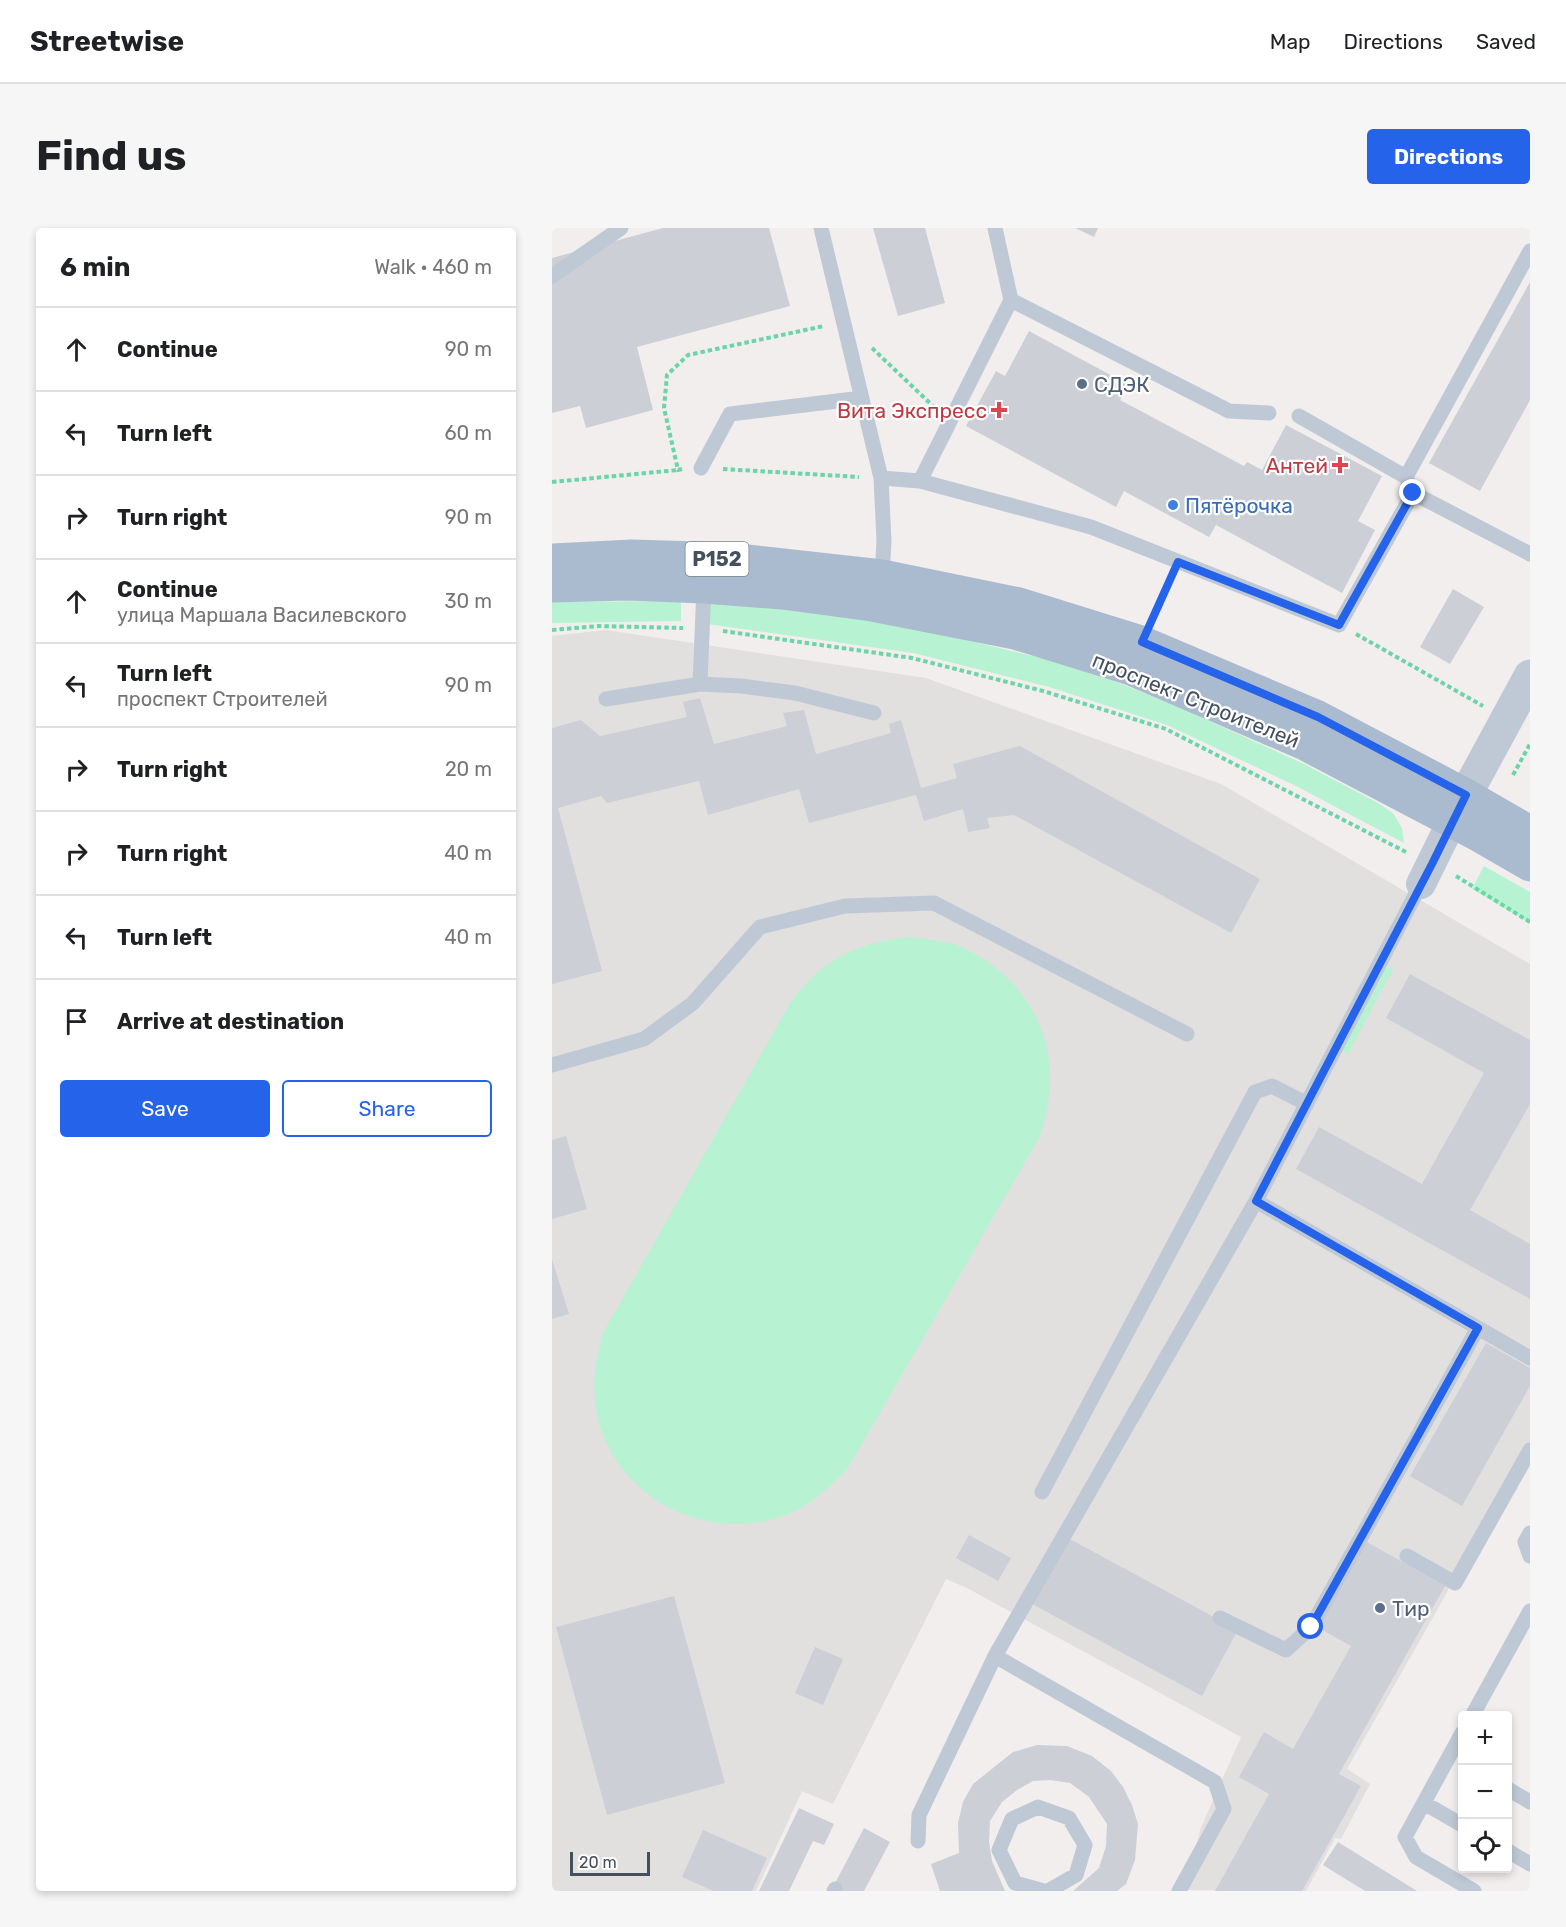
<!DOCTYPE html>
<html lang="en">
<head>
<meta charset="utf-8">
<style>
  body { margin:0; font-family:Rubik,sans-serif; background:#f6f6f6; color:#202124 }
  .controls { position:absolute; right:18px; bottom:18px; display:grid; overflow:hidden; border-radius:6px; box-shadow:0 3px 9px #0003 }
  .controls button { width:54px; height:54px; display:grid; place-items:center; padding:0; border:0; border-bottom:2px solid #e0e0e0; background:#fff; color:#202124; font:30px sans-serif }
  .scale { position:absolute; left:18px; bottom:15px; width:80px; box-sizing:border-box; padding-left:6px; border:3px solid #44505d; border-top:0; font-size:16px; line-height:21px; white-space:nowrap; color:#44505d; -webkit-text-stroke:4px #fff; paint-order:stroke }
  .stop { position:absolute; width:18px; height:18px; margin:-14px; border:4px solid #2563eb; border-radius:50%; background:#fff }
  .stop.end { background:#2563eb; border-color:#fff; box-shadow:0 2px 6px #0008 }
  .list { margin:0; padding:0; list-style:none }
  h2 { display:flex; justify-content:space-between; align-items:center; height:78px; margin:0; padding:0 24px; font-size:26px }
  h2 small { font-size:20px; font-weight:400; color:#757577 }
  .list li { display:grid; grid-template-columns:39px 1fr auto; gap:18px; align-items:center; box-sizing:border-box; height:84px; padding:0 24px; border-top:2px solid #e0e0e0 }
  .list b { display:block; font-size:22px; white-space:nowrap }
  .list p { margin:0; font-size:20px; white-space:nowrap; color:#757577 }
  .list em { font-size:20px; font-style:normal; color:#757577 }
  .actions { display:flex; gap:12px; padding:18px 24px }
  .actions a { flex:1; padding:14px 0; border:2px solid #2563eb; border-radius:6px; text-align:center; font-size:21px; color:#2563eb }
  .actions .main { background:#2563eb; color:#fff }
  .icon { flex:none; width:33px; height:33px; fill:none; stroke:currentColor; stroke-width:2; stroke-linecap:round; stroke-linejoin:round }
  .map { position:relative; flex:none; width:978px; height:1663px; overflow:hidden; border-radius:6px }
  header { display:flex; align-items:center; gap:36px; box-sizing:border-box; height:84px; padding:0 30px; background:#fff; border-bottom:2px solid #e0e0e0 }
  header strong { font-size:28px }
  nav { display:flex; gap:33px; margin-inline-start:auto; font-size:21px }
  .intro { display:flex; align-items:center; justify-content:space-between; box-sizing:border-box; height:144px; padding:0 36px }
  h1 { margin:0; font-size:42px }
  .button { padding:15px 27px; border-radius:6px; background:#2563eb; color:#fff; font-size:21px; font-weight:700 }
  main { display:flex; gap:36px; padding:0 36px }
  aside { flex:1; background:#fff; border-radius:6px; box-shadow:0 3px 9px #0003 }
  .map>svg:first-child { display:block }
  .education { fill:#e2dfdf }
  .green { fill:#b7f3d2 }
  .building { fill:#cccfd6 }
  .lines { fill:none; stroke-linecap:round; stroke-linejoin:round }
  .path { stroke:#6bd5a7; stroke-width:4; stroke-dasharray:4.5 3; stroke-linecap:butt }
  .service { stroke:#bfc9d5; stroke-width:15 }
  .minor { stroke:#bfc9d5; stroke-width:30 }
  .tertiary { stroke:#bfc9d5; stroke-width:33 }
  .primary { stroke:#aabbd0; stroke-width:33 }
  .route { stroke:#2563eb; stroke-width:8 }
  .service-dot { fill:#5c6f8a; stroke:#fff; stroke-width:2 }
  .health-dot { fill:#e0444e; stroke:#fff; stroke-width:2 }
  .shop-dot { fill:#3f7fe0; stroke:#fff; stroke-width:2 }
  .labels { text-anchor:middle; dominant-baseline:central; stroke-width:4.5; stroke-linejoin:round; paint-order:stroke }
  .shield { fill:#fff; stroke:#7c848e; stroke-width:1.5 }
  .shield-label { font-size:20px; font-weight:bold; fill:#44505d }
  .service-label { font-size:21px; fill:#4e5e75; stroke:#fff; text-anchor:start }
  .health-label { font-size:21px; fill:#be3a42; stroke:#fff; text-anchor:end }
  .shop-label { font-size:21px; fill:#366cbe; stroke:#fff; text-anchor:start }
  .street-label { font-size:21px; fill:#44505d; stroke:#fff }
</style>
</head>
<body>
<header>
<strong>Streetwise</strong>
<nav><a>Map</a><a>Directions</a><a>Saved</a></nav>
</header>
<div class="intro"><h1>Find us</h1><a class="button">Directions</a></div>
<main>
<aside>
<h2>6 min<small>Walk · 460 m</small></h2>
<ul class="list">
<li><svg class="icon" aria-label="ahead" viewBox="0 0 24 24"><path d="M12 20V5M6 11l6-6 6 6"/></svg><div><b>Continue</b></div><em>90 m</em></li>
<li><svg class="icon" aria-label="left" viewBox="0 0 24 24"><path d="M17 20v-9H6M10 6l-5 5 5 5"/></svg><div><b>Turn left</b></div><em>60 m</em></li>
<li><svg class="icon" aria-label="right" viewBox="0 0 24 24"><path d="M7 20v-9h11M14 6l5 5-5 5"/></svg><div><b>Turn right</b></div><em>90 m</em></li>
<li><svg class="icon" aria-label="ahead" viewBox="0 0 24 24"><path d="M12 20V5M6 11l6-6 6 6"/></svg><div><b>Continue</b><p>улица Маршала Василевского</p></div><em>30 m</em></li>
<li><svg class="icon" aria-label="left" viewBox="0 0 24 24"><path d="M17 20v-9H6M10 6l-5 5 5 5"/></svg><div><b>Turn left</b><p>проспект Строителей</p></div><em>90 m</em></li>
<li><svg class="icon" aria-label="right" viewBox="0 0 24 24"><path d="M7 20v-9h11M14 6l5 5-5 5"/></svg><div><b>Turn right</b></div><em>20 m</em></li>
<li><svg class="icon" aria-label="right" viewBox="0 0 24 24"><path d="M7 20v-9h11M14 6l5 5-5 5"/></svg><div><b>Turn right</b></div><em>40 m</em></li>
<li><svg class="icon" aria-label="left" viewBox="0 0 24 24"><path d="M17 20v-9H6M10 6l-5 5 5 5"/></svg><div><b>Turn left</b></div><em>40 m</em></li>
<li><svg class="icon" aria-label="arrive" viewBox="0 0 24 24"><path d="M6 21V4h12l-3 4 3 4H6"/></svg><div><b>Arrive at destination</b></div></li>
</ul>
<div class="actions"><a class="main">Save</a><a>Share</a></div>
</aside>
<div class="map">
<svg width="978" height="1663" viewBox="0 0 978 1663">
  <rect width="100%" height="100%" fill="#f1eeed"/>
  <path class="education" d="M54 402 374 450 669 556 978 736V1218L795 1541 818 1556 789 1611 783 1610 754 1663 636 1662 648 1602 689 1509 415 1360 394 1351 281 1576 250 1563 204 1663H0V408Z"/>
  <path class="green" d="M149 371 294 387 381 404 493 431 567 455 624 478 752 536 826 575 841 585 850 600 852 615 742 557 615 497 497 459 361 425 148 395Z
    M129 373V393L0 395V374Z
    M932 638 978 664V695L920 661Z
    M358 709C376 712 396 712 412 720 488 758 516 832 487 910L296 1240C280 1256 264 1273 243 1283 165 1320 67 1275 46 1191 39 1161 43 1133 51 1105L240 772C275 729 304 715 358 709Z
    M824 733 841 741 796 826 779 817Z"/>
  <path class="building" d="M111 0H217L238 78 85 119 101 182 34 200 28 178 0 185V30Z
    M321 0H373L393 75 346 88Z
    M523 0H546L542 9Z
    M978 54V172L928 263 877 235Z
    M477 103 577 157 568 172 692 238 695 234 710 242 734 197 830 248 806 293 823 302 790 365 664 297 657 309 572 263 564 279 414 198 444 143 453 148Z
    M901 361 932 379 898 436 868 419Z
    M148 470 162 516 235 498 231 485 252 482 264 526 339 505 337 496 349 492 369 560 405 550 401 536 468 518 708 651 679 705 462 587 435 590 438 600 416 604 411 581 372 593 364 567 257 595 247 561 156 587 147 553 55 575 49 568 6 580 50 743 0 756V500L29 492 48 508 135 489 131 474Z
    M858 746 978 812V876L918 982 978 1016V1071L744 941 767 899 870 956 932 845 834 790Z
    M14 908 35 981 0 991V912Z
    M0 1031 17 1086 0 1091Z
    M934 1115 978 1140V1158L910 1278 858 1248Z
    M417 1307 459 1330 446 1353 404 1330Z
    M806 1309 893 1358 787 1546 809 1558 750 1663H663L717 1566 687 1549 712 1504 741 1521 799 1418 758 1395Z
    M516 1310 686 1402 650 1468 480 1376Z
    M122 1368 173 1555 55 1587 4 1399Z
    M263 1419 291 1431 271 1477 243 1465Z
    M485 1517 515 1518 540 1528 559 1543 571 1559 580 1577 586 1596 583 1632 574 1656 565 1663H521L547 1640 554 1618 555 1596 537 1569 518 1555 498 1552 481 1553 465 1562 450 1574 438 1593 437 1614 440 1633 453 1663H388L379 1636 407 1625 406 1595 411 1574 421 1556 461 1524Z
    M247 1580 282 1596 272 1617 261 1613 237 1663H207Z
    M312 1600 338 1614 312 1663H279Z
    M151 1602 215 1630 200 1663H161L130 1649Z
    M786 1614 865 1663H813L771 1637Z"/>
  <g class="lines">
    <path class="path" d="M320 120 382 179
      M130 241 126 242 112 180 115 147 136 127 272 98
      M171 241 307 249
      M0 254 126 242
      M601 389 618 352
      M0 402 47 398 131 400
      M171 403 360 430 491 463 614 501 854 624
      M804 406 931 478
      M961 547 978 516
      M904 648 978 694"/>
    <path class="service" d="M269 0 329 250 332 313 330 348
      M0 48 69 0
      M459 72 677 183 717 185
      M747 188 854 249
      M149 240 178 186 310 170
      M329 250 368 253 459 72 443 0
      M368 253 539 299 787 397 861 265 854 249 978 23
      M861 265 978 326
      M148 456 152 359
      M54 471 148 456 189 458 243 465 322 485
      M869 656 704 973 926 1100
      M0 837 92 811 141 775 208 699 293 678 382 675 635 806
      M490 1264 703 864 720 858 755 876
      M978 1305 973 1314 978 1328
      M855 1328 903 1355 978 1222
      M668 1390 734 1422 759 1399 926 1100 978 1130
      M443 1428 663 1554 672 1581 627 1663
      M920 1488 978 1383
      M910 1505 853 1609 864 1629 922 1663
      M956 1561 978 1574
      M872 1575 910 1597
      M366 1613 367 1587 443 1428 704 973
      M956 1623 978 1636
      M282 1663 283 1661
      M492 1663 463 1655 447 1622 460 1591 486 1579 517 1590 533 1617 524 1647 496 1663"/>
    <path class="minor" d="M869 656 900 593"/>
    <path class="tertiary" d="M900 592 978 448"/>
    <path class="primary" d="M0 332 80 328 178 331 330 348 467 376 589 414 766 489 914 567 978 604
      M0 358 76 356 152 359 230 365 320 377 463 405 579 441 751 515 926 607 978 637"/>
  </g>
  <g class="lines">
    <path class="route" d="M759 1399 926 1100 704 973 880 636 914 567 766 489 590 414 626 334 787 397 861 265"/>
  </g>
  <g class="service-dot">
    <circle cx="530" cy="156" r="6"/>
    <circle cx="828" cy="1380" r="6"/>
  </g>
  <g class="health-dot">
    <path d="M444 173h6v6h6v6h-6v6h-6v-6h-6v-6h6z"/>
    <path d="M785 228h6v6h6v6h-6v6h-6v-6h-6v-6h6z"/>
  </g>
  <circle class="shop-dot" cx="621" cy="277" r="6"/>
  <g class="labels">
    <rect class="shield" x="133.5" y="314" width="63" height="34" rx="4.5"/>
    <g class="shield-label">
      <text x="165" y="331">Р152</text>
    </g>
    <g class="service-label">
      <text x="542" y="156">СДЭК</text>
      <text x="840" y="1380">Тир</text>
    </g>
    <g class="health-label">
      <text x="435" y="182">Вита Экспресс</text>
      <text x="776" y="237">Антей</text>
    </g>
    <g class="shop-label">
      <text x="633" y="277">Пятёрочка</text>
    </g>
    <g class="street-label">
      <text transform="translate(644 472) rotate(22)">проспект Строителей</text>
    </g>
  </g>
</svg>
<div class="controls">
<button>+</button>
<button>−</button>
<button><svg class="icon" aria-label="locate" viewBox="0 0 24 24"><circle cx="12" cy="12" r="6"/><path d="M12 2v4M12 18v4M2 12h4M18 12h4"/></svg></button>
</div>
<div class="scale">20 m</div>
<div class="stop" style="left:759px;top:1399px"></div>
<div class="stop end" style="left:861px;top:265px"></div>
</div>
</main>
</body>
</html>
